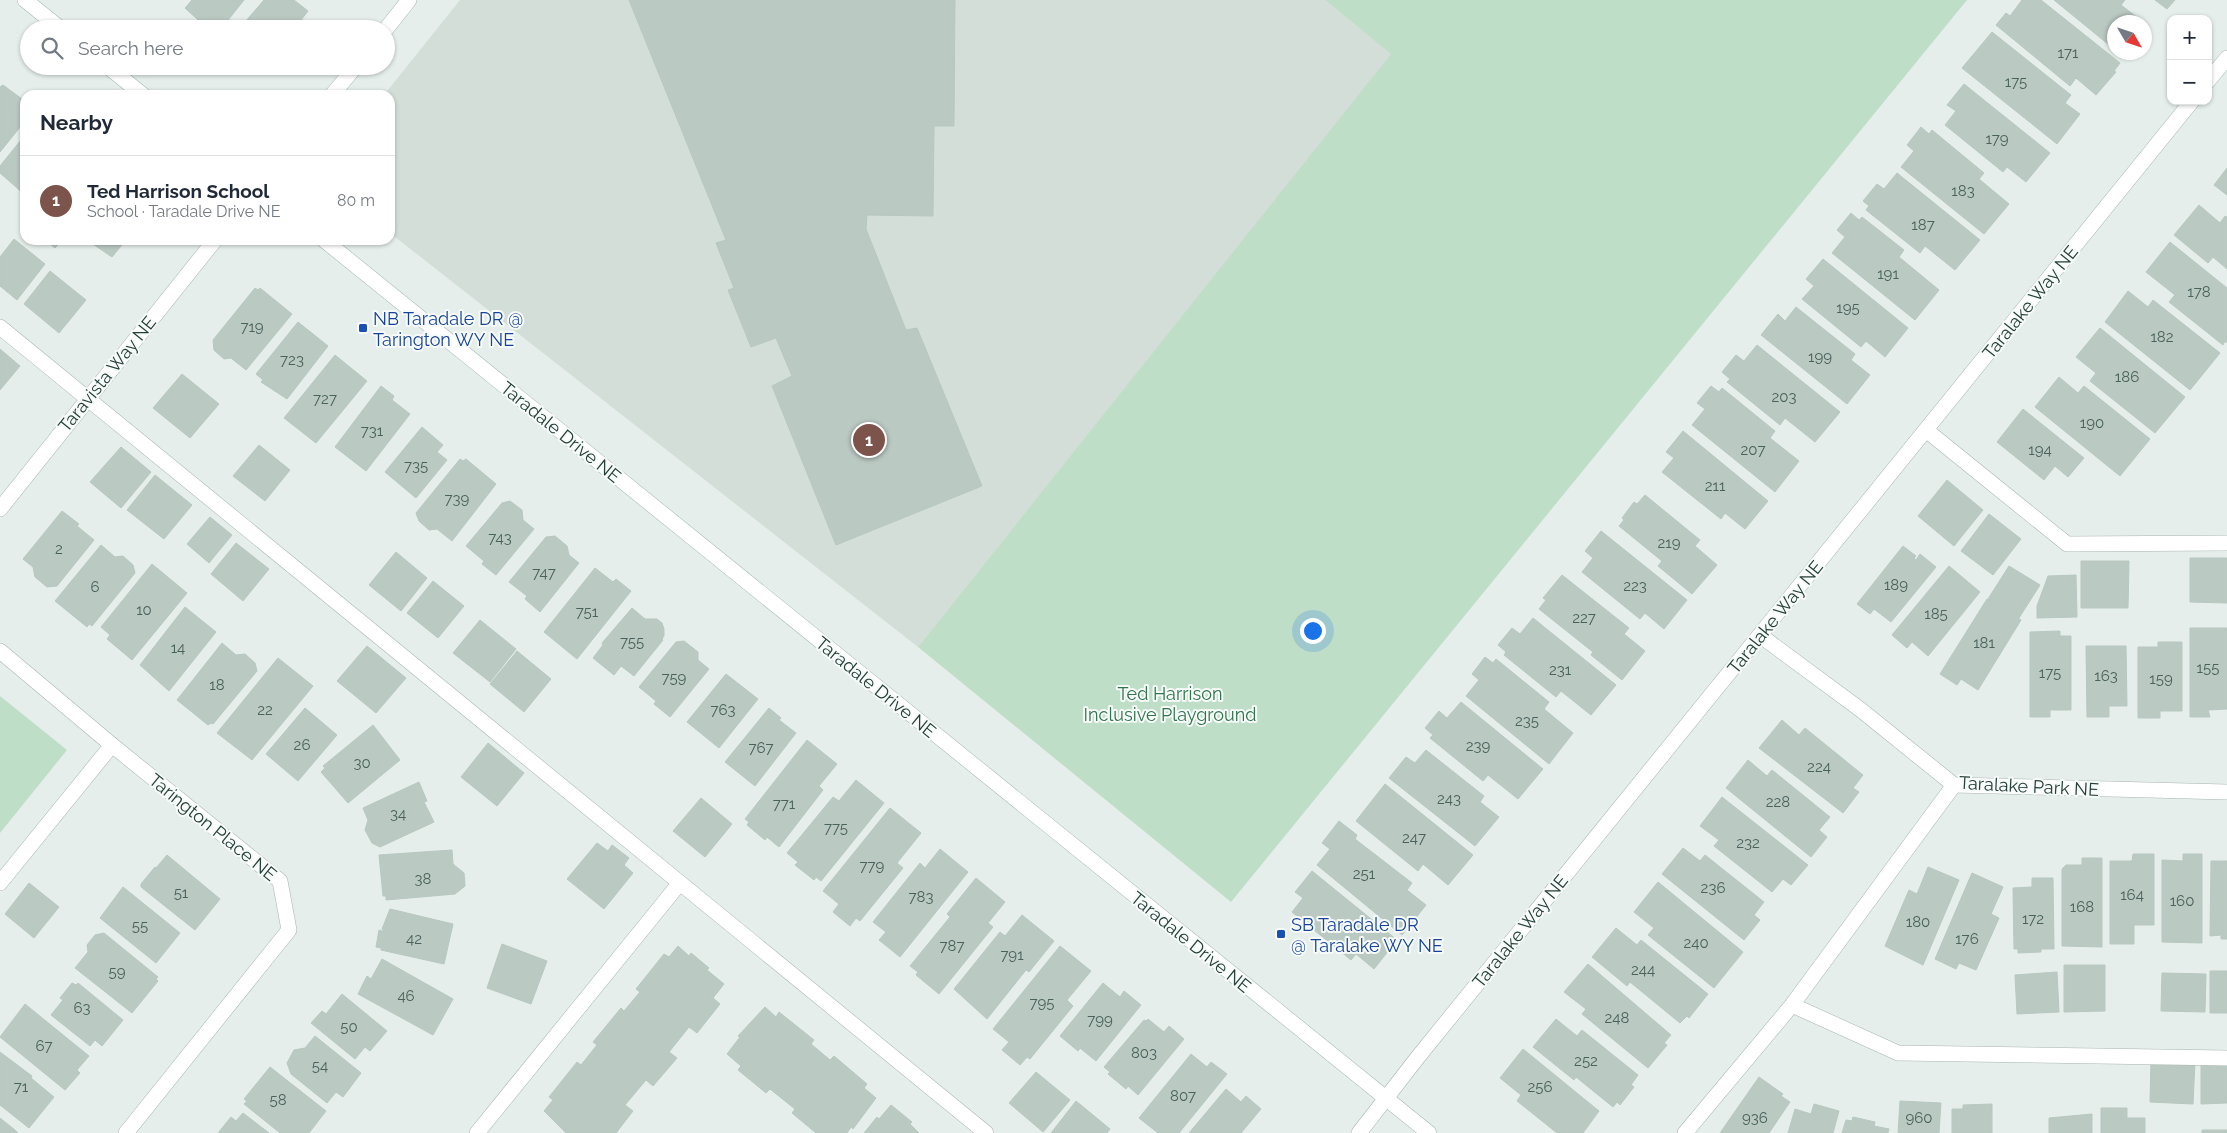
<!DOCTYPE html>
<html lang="en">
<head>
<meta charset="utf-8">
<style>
  body { margin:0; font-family:Raleway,sans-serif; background:#f6f6f7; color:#1f2937 }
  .controls { position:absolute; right:15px; top:15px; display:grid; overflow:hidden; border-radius:10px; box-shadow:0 1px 4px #0004 }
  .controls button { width:45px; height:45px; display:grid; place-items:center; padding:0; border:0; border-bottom:1px solid #e0e1e3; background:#fff; color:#1f2937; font:25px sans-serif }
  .compass { position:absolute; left:2107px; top:15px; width:45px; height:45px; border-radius:50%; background:#fff; box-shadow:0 1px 4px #0004; rotate:129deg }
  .you { position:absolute; left:1312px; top:630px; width:18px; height:18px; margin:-12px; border:4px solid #fff; border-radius:50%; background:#1a73e8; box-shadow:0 0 0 8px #1a73e833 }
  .badge { display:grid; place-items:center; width:32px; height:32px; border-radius:50%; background:#7c544c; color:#fff; font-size:16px; font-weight:700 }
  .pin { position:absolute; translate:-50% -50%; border:2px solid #fff; box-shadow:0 1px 5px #0006 }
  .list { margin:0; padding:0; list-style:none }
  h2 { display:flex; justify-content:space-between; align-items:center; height:65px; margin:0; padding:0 20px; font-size:21px }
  h2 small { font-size:16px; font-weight:400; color:#747a83 }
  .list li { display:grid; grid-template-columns:32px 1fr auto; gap:15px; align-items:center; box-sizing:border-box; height:90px; padding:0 20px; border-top:1px solid #e0e1e3 }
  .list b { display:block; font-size:19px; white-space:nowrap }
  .list p { margin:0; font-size:16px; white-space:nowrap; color:#747a83 }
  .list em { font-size:16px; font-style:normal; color:#747a83 }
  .icon { flex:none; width:28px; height:28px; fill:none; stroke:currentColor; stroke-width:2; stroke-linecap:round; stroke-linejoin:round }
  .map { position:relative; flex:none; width:2227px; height:1133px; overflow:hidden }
  .search { position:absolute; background:#fff; box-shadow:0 1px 4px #0004; left:20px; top:20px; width:375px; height:55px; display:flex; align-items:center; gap:12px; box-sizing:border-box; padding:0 18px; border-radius:28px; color:#747a83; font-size:19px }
  .panel { position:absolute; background:#fff; box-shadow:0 1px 4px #0004; left:20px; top:90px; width:375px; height:155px; border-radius:15px }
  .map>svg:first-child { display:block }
  .built { fill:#d3ded9 }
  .green { fill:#bfdec8 }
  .building { fill:#bbc9c3; stroke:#b8c7c1 }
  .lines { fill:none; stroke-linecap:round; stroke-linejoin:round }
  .lane-casing { stroke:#a8b6b1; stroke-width:16 }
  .street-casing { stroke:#a8b6b1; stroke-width:16 }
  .secondary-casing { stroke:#a4b9b2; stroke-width:16 }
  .lane { stroke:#fff; stroke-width:15 }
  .street { stroke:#fff; stroke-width:15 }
  .secondary { stroke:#fff; stroke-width:15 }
  .transit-dot { fill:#1a4fb4; stroke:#f6faf8; stroke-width:2 }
  .labels { text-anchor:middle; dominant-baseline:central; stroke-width:4; stroke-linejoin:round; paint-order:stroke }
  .number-label { font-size:15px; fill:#4a625c }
  .street-label { font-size:18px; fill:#253f39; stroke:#f6faf8 }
  .transit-label { font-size:18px; fill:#164399; stroke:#f6faf8; text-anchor:start }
  .park-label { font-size:18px; fill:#30754c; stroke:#f6faf8 }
</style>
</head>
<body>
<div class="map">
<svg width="2227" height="1133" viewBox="0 0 2227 1133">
  <rect width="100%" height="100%" fill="#e5eeea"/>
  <path class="built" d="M460 0H1325L1392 54 918 647 390 233V95H384Z"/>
  <path class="green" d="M1325 0H1967L1231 902 918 647 1391 54Z
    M0 696 67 750 0 833Z"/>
  <path class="building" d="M192 0H244L221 29H208L185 8Z
    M264 0H294L308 11 294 29H239Z
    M629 0H955L954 126H934L933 216 867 215 866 229 906 330 917 328 982 486 836 545 772 386 792 376 776 338 751 347 728 290 734 288 716 243 726 240Z
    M2022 0H2041L2120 63 2114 71 2116 72 2096 95 2076 78 2070 86 1996 25 2006 13 2010 16Z
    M2054 0H2125L2121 5 2143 22H2114V49Z
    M2155 0H2175L2167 9Z
    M1992 32 2071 95 2065 103 2080 114 2057 144 1962 68Z
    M2118 52H2131L2126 59Z
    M1964 84 2050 153 2026 182 2007 167 2003 172 1945 125 1956 111 1947 105Z
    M3 85 22 99 21 101 25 105V121L0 152V87Z
    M1921 127 1929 134 1932 130 1984 173 1979 179 2009 204 1984 234 1901 167 1914 151 1907 145Z
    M25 135V195L0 173V166Z
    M2227 168V195L2214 185Z
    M1897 173 1980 240 1955 270 1925 246 1920 253 1866 210 1869 206 1863 201 1877 184 1884 189Z
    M2199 205 2220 223 2225 216 2227 217V269L2213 257 2208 263 2174 235Z
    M1851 213 1859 220 1862 217 1904 250 1899 257 1939 290 1915 320 1832 253 1845 237 1837 230Z
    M14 239 45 264 17 300 0 286V257Z
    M45 240H62L55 248Z
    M87 240H126L112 257Z
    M2170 242 2227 288V343L2225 341 2223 345 2169 302 2175 295 2146 272Z
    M1823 259 1908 328 1885 357 1866 341 1861 347 1802 299 1814 286 1806 279Z
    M50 271 86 300 59 333 24 304Z
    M255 288 258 290 260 288 292 314 246 370 231 358 224 359 214 350 213 340Z
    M2128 291 2148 307 2153 300 2220 353 2190 390 2105 322Z
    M1796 307 1855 354 1851 360 1870 375 1847 404 1761 335 1778 314 1785 321Z
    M298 322 328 346 287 399 261 382 263 380 256 374Z
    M2100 328 2185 397 2155 433 2090 381 2096 373 2076 357Z
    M1757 345 1840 412 1815 442 1785 418 1780 425 1727 382 1730 379 1722 372 1736 355 1744 361Z
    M0 349 20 366 0 390Z
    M335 355 367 381 316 443 284 418Z
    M182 374 219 404 190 438 153 408Z
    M2059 377 2078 393 2084 386 2150 439 2120 476 2035 407Z
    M381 386 394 396 392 400 410 414 366 471 335 447Z
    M1711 386 1719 392 1722 388 1775 431 1770 438 1799 461 1775 492 1692 425 1705 409 1697 403Z
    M2023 409 2084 458 2068 477 2055 466 2044 480 1997 442Z
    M422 427 443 445 437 452 447 460 416 498 385 472Z
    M1683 431 1768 501 1745 529 1725 513 1721 519 1662 472 1674 458 1666 452Z
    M259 445 290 470 265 501 233 476Z
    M121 447 151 472 121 508 90 482Z
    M460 459 463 461 466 459 496 484 452 541 437 529 429 530 419 521 416 513Z
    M155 475 192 505 164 539 127 510Z
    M1947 480 1983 510 1954 546 1918 516Z
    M1645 495 1700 540 1695 546 1717 565 1692 594 1658 566 1662 561 1619 526 1624 520 1622 518 1634 502 1637 504Z
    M510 501 522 510 523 520 534 529 496 575 482 564 484 561 466 546 502 503Z
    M62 511 79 524 77 526 94 540 57 586 47 587 35 577 33 567 23 559Z
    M1989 514 2021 539 1993 575 1961 551Z
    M210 517 232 535 209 563 187 544Z
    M1601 531 1687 600 1664 629 1645 613 1640 619 1582 572 1593 558 1585 551Z
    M555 536 567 546 569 555 579 563 540 612 525 599 527 596 509 582 546 537Z
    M236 543 269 569 243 601 211 574Z
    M101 545 115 557 123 556 133 565 135 573 92 626 89 624 87 627 55 601Z
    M1903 546 1916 556 1914 558 1916 560 1920 554 1936 567 1891 622 1874 609 1870 614 1857 604Z
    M396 552 427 578 401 611 369 585Z
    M2190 558H2227V603L2190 602Z
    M2081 561H2129L2128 608H2081Z
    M152 564 187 593 132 660 107 639 110 635 101 627Z
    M1949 566 1980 592 1928 656 1912 642 1907 648 1892 635Z
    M2009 566 2040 585 2019 618 1988 599Z
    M595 568 613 582 616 579 631 591 577 659 544 632Z
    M1562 575 1629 628 1624 634 1645 651 1622 680 1591 655 1593 652 1539 609 1546 600 1543 598Z
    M2076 575 2077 617 2037 618V606L2048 576Z
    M433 581 464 606 438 638 407 613Z
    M1987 599 2021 620 1978 690 1961 679 1957 685 1940 674Z
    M185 607 216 632 169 691 140 665Z
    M632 608 645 619H657L662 623 664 629V636L662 639 663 640 634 676 621 666 614 675 593 658 603 645 602 643Z
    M1533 618 1616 685 1591 715 1561 691 1556 697 1504 655 1506 652 1498 645 1512 628 1520 634Z
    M480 620 516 649 490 682 453 653Z
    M2190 628H2227V709L2208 710 2210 717H2190Z
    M2060 631V636H2071V710H2050V717H2030V632Z
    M684 641 698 652V660L709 669 670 717 654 704 656 701 639 687 676 642Z
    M2158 642H2182V711H2160V718H2138V647H2158Z
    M222 643 236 655 245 654 255 663 257 671 213 724 211 723 208 725 177 700Z
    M367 646 406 678 376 713 337 681Z
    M2086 646H2126L2127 706H2109V717H2087Z
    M517 651 551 679 524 712 490 684Z
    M1485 657 1493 663 1496 659 1549 702 1544 709 1573 733 1549 764 1466 696 1479 680 1472 674Z
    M278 658 313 686 252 760 217 733Z
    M726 674 758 699 719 748 687 722Z
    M1461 702 1543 769 1518 799 1488 775 1483 781 1430 738 1433 735 1425 728 1439 711 1447 718Z
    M305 708 337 735 298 781 266 754Z
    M769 708 781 718 779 720 796 733 755 786 725 762Z
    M1782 720 1799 735 1805 728 1863 775 1853 788 1859 792 1843 813 1759 748Z
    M373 725 400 760 348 803 321 772 325 768 323 766Z
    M807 740 837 764 819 786 823 790 779 847 767 837 765 840 747 825 749 822 745 819Z
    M488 743 524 773 497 806 461 777Z
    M1426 750 1484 796 1480 802 1499 817 1475 846 1389 778 1406 757 1415 763Z
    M1748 760 1767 776 1772 770 1830 817 1819 830 1827 837 1811 857 1726 788Z
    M856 780 884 803 821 881 816 877 814 880 795 865 798 862 787 853 833 797 839 801Z
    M419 782 427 801 424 802 434 822 380 847 372 843 365 830 368 820 363 808Z
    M1385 784 1473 855 1448 885 1423 864 1418 871 1356 821Z
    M1722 797 1808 865 1791 885 1783 879 1772 892 1714 846 1719 840 1700 826Z
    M701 798 732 824 705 857 673 831Z
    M890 808 921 833 897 863 903 868 860 921 856 918 850 926 833 912 839 904 823 891Z
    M1339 821 1357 835 1355 839 1412 883 1407 890 1426 905 1402 935 1317 865 1330 849 1322 843Z
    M597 843 608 851 612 845 629 858 624 865 633 873 604 909 567 879Z
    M1683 848 1700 861 1705 855 1764 902 1754 915 1760 920 1744 940 1662 874Z
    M940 849 968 872 900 957 879 940 886 932 873 922 920 863 925 868Z
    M452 850 453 864 464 873 465 886 455 894 386 900V896H383L379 855Z
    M2133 854H2154V925H2134V944H2110V861H2132Z
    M2183 854H2202V943L2162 942V860L2183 861Z
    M167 855 220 899 195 930 141 887V884L155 867 156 868Z
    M2082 858H2102V947L2062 946V869L2066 865H2082Z
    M2211 861H2227V939H2221V935L2210 936Z
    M1928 867 1959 880 1923 965 1885 946 1909 890 1917 894Z
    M1312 871 1397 940 1374 969 1356 954 1351 960 1292 912 1303 898 1295 892Z
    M1972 873 2003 887 1991 914 1999 918 1976 970 1959 963 1956 969 1935 959Z
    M976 878 1005 902 988 923 993 927 939 994 916 975 918 972 910 966 950 917 947 914Z
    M2032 878H2053L2054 949H2041V952L2018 953V949H2014L2013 888 2032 887Z
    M1658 882 1743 952 1714 988 1648 935 1654 928 1634 912Z
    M29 883 59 907 34 938 5 914Z
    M123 887 180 933 156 963 100 918Z
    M390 909 453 924 444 964 381 950V948L376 947 379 930 384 932 382 929Z
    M1022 915 1054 941 1029 972 1026 970 987 1019 954 989 1000 932 1005 936Z
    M1616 928 1637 945 1641 940 1708 994 1689 1018 1687 1016 1680 1023 1630 982 1627 986 1592 957Z
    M104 933 158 977 156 979 158 981 132 1013 75 968 88 952 87 945 95 935Z
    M502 944 547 961 531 1004 487 988Z
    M678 946 689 956 691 953 709 968 707 970 724 984 713 998 720 1004 697 1033 689 1027 669 1052 677 1058 653 1086 646 1080 625 1105 633 1111 616 1133H566L544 1111 553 1100 549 1097 577 1062 581 1065 597 1045 593 1042 621 1008 624 1011 640 992 636 989 664 954 669 957Z
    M1060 946 1091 971 1067 1000 1073 1006 1030 1059 1027 1057 1020 1065 1002 1050 1009 1042 993 1029Z
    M382 959 453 999 433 1035 358 994 367 976 371 979Z
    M1588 964 1671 1035 1664 1043 1667 1045 1648 1068 1582 1014 1586 1009 1564 992Z
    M2064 965H2105V1011L2064 1012Z
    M2210 971H2227V1013H2210Z
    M2057 972 2059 1012 2017 1014 2015 975Z
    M2162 973 2206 974 2205 1012 2161 1011Z
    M72 983 76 985 78 983 123 1020 102 1046 95 1040 90 1046 51 1015 63 1000 60 998Z
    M1103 983 1120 997 1124 991 1141 1005 1096 1061 1080 1048 1078 1051 1060 1036Z
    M342 994 387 1031 370 1051 365 1047 355 1059 311 1023 322 1011 326 1014Z
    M25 1004 89 1056 77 1070 80 1073 65 1090 0 1037Z
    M765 1007 776 1017 779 1012 814 1040 811 1044 830 1060 834 1056 867 1084 864 1088 876 1098 853 1129 851 1127 847 1133H816L792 1113 795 1109 770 1089 766 1093 738 1070 741 1066 727 1054 740 1037 738 1036Z
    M1148 1019 1164 1032 1169 1026 1184 1039 1138 1095 1128 1086 1126 1089 1108 1074 1110 1072 1104 1067 1144 1020 1146 1021Z
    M1556 1019 1577 1036 1582 1030 1638 1075 1631 1085 1634 1087 1620 1105 1617 1102 1613 1107 1576 1077 1574 1080 1533 1047Z
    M315 1036 361 1073 343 1097 336 1092 327 1103 291 1074 287 1063 294 1050 305 1048Z
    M1523 1049 1599 1111 1583 1133H1557L1517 1101 1521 1095 1500 1078Z
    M0 1052 32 1076 31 1078 54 1097 29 1128 0 1105Z
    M1191 1054 1207 1067 1211 1062 1227 1074 1179 1133H1158L1139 1118Z
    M2151 1060 2195 1061 2193 1104 2150 1102Z
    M2227 1061V1103L2201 1104V1062Z
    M270 1067 326 1111 309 1133H280L244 1104 247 1101 244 1099Z
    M1036 1072 1070 1100 1043 1132 1009 1103Z
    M1759 1077 1783 1094 1781 1096 1790 1102 1769 1133H1720Z
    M1226 1089 1241 1102 1246 1096 1261 1109 1241 1133H1189Z
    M1076 1101 1110 1129 1107 1133H1051Z
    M1900 1101 1941 1103 1939 1133H1898Z
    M1814 1104 1839 1111 1833 1133H1788L1795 1109 1811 1114Z
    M1992 1104V1133H1952V1109H1963V1105Z
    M891 1105 912 1122 910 1124 919 1133H864L877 1117 879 1119Z
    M2101 1108H2127V1118H2145V1133H2101Z
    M243 1113 269 1133H218L231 1117 236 1121Z
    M2092 1114V1133H2049V1118Z
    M1853 1117 1875 1122 1874 1126 1889 1129 1888 1133H1842L1846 1120 1852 1121Z
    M0 1118 15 1130 18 1133H0Z
    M2202 1130H2227V1133H2202Z"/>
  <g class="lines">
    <g class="lane-casing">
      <path id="lane" d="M0 327 986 1133
        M1926 430 2067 544 2227 543
        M0 883 112 745
        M1792 1005 1898 1053 2227 1058
        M477 1133 679 884
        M1685 1133 1792 1005 1954 785"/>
    </g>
    <g class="street-casing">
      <path id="street" d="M386 29 409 0
        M2208 81 2227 58
        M332 95 356 66
        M0 509 215 240
        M1761 636 1861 710 1954 785 2227 792
        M0 651 112 745 280 881 289 930 126 1133
        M1359 1133 1418 1057 2192 101"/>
    </g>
    <g class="secondary-casing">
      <path id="secondary" d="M25 0 61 29
        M107 66 143 95
        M324 240 1429 1133"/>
    </g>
    <use href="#lane" class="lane"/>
    <use href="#street" class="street"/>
    <use href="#secondary" class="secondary"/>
  </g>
  <g class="transit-dot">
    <rect x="358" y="323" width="10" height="10" rx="2.5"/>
    <rect x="1276" y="929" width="10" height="10" rx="2.5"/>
  </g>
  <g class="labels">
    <g class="number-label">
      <text x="2068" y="53">171</text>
      <text x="2016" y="82">175</text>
      <text x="1997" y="139">179</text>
      <text x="1963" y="191">183</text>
      <text x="1923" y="225">187</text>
      <text x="1888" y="274">191</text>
      <text x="2199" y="292">178</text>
      <text x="1848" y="308">195</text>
      <text x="252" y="327">719</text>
      <text x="2162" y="337">182</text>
      <text x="1820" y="357">199</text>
      <text x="292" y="360">723</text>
      <text x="2127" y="377">186</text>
      <text x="1784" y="397">203</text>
      <text x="325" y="399">727</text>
      <text x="2092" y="423">190</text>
      <text x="372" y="431">731</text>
      <text x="1753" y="450">207</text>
      <text x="2040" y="450">194</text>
      <text x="416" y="466">735</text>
      <text x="1715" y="486">211</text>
      <text x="457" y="499">739</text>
      <text x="500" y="538">743</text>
      <text x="1669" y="543">219</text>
      <text x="59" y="549">2</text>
      <text x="544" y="573">747</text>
      <text x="1896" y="585">189</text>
      <text x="1635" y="586">223</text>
      <text x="95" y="587">6</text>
      <text x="144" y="610">10</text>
      <text x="587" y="612">751</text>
      <text x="1936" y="614">185</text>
      <text x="1584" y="618">227</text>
      <text x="632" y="642">755</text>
      <text x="1984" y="643">181</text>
      <text x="178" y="648">14</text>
      <text x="2208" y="668">155</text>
      <text x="1560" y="670">231</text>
      <text x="2050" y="673">175</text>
      <text x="2106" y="676">163</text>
      <text x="674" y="678">759</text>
      <text x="2161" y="679">159</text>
      <text x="217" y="685">18</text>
      <text x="265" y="710">22</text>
      <text x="723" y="710">763</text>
      <text x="1527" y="721">235</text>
      <text x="302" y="745">26</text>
      <text x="1478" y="746">239</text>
      <text x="761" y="748">767</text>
      <text x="362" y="763">30</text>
      <text x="1819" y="767">224</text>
      <text x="1449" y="799">243</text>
      <text x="1778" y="802">228</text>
      <text x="784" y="804">771</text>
      <text x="398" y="814">34</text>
      <text x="836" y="828">775</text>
      <text x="1414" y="838">247</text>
      <text x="1748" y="843">232</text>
      <text x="872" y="866">779</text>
      <text x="1364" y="874">251</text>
      <text x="423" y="879">38</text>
      <text x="1713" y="888">236</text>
      <text x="181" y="893">51</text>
      <text x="2132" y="895">164</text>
      <text x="921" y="897">783</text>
      <text x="2182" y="901">160</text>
      <text x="2082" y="907">168</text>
      <text x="2033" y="919">172</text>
      <text x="1918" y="922">180</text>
      <text x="140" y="926">55</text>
      <text x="414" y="939">42</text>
      <text x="1967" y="939">176</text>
      <text x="1696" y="943">240</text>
      <text x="952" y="946">787</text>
      <text x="1012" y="955">791</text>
      <text x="1643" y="970">244</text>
      <text x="117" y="972">59</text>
      <text x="406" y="996">46</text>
      <text x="1042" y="1003">795</text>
      <text x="82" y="1008">63</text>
      <text x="1617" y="1018">248</text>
      <text x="1100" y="1020">799</text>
      <text x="349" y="1027">50</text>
      <text x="44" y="1046">67</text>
      <text x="1144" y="1053">803</text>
      <text x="1586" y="1061">252</text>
      <text x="320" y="1066">54</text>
      <text x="21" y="1087">71</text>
      <text x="1540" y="1087">256</text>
      <text x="1183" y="1096">807</text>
      <text x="278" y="1100">58</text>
      <text x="1755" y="1118">936</text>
      <text x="1919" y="1118">960</text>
    </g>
    <g class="street-label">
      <text transform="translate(2030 302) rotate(-51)">Taralake Way NE</text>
      <text transform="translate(107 374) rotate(-51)">Taravista Way NE</text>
      <text transform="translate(561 432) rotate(39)">Taradale Drive NE</text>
      <text transform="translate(1775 617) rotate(-51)">Taralake Way NE</text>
      <text transform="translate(876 687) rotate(39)">Taradale Drive NE</text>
      <text transform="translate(2029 786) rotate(3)">Taralake Park NE</text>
      <text transform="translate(213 827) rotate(39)">Tarington Place NE</text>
      <text transform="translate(1520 931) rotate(-51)">Taralake Way NE</text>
      <text transform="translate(1191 942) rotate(39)">Taradale Drive NE</text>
    </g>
    <g class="transit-label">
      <text x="373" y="318">NB Taradale DR @<tspan x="373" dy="21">Tarington WY NE</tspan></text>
      <text x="1291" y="924">SB Taradale DR<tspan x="1291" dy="21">@ Taralake WY NE</tspan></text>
    </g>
    <g class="park-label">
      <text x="1170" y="693">Ted Harrison<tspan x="1170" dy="21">Inclusive Playground</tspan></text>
    </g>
  </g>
</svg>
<div class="controls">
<button>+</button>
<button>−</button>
</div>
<svg class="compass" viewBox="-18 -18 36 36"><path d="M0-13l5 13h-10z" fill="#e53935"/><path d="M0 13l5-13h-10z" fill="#747a83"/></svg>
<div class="you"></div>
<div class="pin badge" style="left:869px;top:440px">1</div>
<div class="search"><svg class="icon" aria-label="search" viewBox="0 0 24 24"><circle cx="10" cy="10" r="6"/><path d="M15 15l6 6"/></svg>Search here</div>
<section class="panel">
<h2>Nearby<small></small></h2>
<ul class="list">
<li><span class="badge">1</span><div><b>Ted Harrison School</b><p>School · Taradale Drive NE</p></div><em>80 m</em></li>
</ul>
</section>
</div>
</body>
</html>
